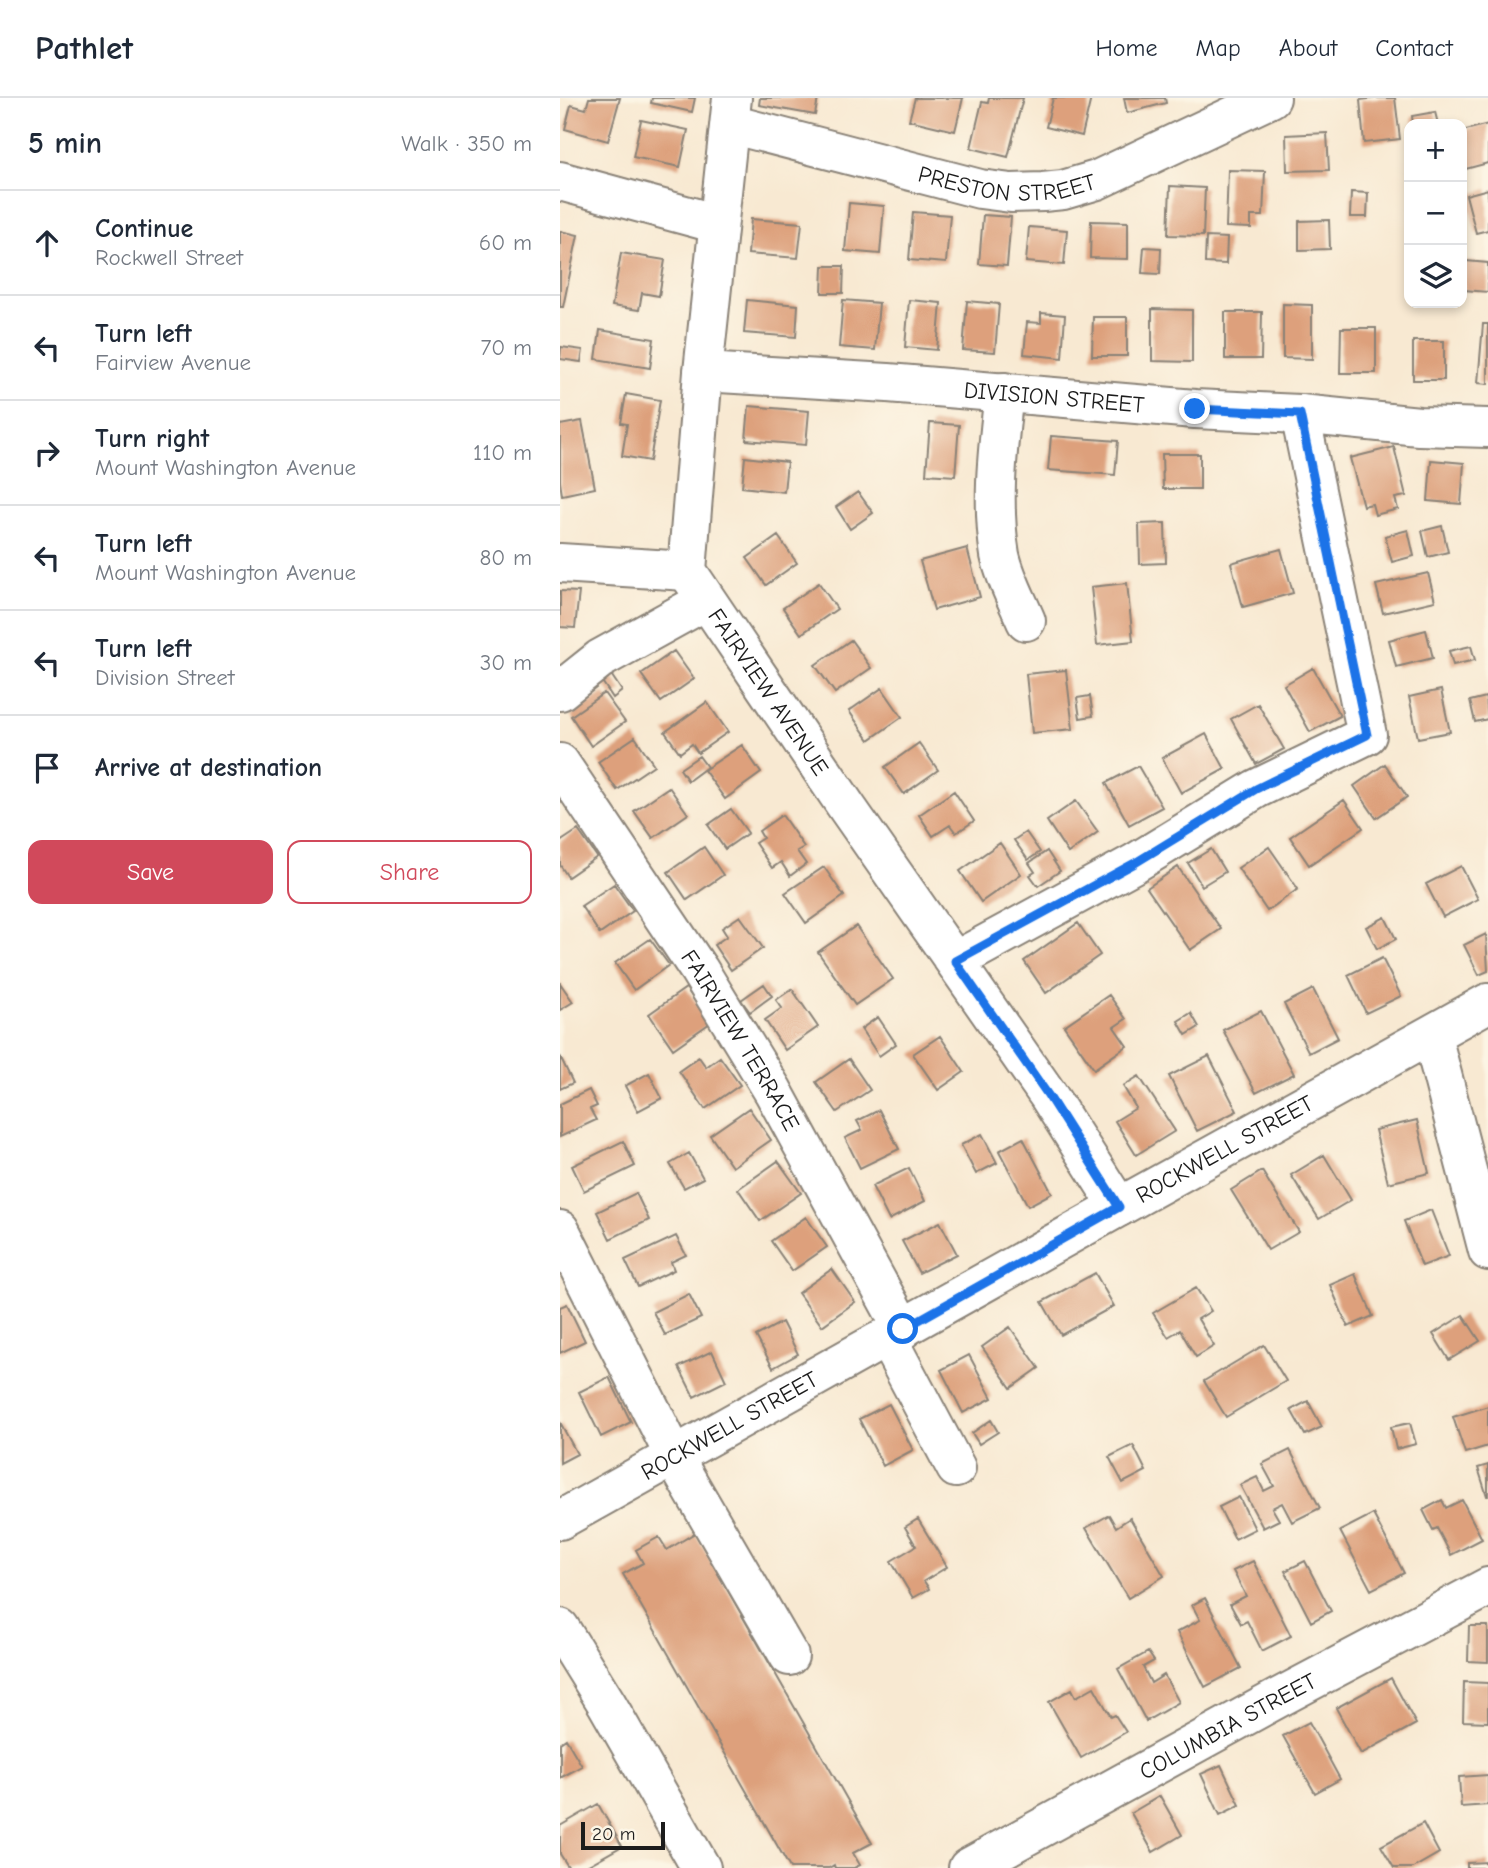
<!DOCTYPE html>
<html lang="en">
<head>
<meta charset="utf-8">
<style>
  body { margin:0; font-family:"Comic Neue",sans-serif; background:#f6f6f7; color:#1f2937 }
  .controls { position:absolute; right:21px; top:21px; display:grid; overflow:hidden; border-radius:14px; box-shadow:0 4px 10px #0003 }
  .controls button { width:63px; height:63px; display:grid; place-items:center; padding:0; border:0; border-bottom:2px solid #e0e1e3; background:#fff; color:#1f2937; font:35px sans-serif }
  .scale { position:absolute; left:21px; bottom:18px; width:84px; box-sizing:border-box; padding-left:7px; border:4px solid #1c1c1c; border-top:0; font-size:19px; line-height:24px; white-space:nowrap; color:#1c1c1c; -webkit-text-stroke:5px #fcf5e5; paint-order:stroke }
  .stop { position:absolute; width:21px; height:21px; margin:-16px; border:5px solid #1a73e8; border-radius:50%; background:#fff }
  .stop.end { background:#1a73e8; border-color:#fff; box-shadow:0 2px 7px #0008 }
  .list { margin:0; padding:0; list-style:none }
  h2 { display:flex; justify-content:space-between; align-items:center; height:91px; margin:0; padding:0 28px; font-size:30px }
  h2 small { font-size:23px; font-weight:400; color:#747a83 }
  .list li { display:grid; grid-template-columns:46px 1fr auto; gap:21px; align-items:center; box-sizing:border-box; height:105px; padding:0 28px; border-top:2px solid #e0e1e3 }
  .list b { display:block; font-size:26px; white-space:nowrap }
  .list p { margin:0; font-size:23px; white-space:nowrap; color:#747a83 }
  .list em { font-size:23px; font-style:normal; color:#747a83 }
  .actions { display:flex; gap:14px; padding:21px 28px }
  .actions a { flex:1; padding:16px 0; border:2px solid #d1495b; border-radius:14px; text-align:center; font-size:24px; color:#d1495b }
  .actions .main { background:#d1495b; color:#fff }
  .icon { flex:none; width:38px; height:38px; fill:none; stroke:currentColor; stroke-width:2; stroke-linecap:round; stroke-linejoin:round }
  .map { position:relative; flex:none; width:928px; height:1770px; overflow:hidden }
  header { display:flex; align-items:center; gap:42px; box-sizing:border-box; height:98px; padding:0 35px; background:#fff; border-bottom:2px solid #e0e1e3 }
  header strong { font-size:33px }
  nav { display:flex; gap:38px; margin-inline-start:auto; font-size:24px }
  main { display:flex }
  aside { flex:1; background:#fff }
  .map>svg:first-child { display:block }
  .building { fill:#dda07b }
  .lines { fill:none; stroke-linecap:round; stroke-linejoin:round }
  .minor-casing { stroke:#8a8277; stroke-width:42 }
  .major-casing { stroke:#8a8277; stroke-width:42 }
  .minor { stroke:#fff; stroke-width:38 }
  .major { stroke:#fff; stroke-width:38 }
  .route { stroke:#1a73e8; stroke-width:9 }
  .labels { text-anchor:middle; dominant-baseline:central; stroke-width:7; stroke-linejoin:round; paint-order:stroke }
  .street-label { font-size:23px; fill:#1c1c1c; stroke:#fcf5e5 }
</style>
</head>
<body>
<header>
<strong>Pathlet</strong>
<nav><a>Home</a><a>Map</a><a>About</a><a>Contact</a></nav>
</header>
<main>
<aside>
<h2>5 min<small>Walk · 350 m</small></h2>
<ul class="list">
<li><svg class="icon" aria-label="ahead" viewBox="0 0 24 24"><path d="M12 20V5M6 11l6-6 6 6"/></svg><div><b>Continue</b><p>Rockwell Street</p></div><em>60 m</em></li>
<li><svg class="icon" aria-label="left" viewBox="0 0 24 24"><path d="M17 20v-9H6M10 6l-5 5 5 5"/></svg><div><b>Turn left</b><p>Fairview Avenue</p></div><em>70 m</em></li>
<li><svg class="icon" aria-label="right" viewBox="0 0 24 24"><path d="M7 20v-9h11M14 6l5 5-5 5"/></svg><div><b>Turn right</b><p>Mount Washington Avenue</p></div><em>110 m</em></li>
<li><svg class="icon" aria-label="left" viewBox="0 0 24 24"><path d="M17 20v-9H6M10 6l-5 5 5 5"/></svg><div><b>Turn left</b><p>Mount Washington Avenue</p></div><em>80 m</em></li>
<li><svg class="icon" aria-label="left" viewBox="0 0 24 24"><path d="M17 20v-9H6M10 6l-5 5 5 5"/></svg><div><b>Turn left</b><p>Division Street</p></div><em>30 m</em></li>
<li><svg class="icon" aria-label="arrive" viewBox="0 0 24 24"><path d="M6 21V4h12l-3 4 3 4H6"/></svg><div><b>Arrive at destination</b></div></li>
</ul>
<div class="actions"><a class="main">Save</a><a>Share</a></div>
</aside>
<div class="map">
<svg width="928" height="1770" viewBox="0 0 928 1770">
  <rect width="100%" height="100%" fill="#fcf5e5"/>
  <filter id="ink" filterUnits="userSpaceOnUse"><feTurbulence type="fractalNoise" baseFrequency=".0143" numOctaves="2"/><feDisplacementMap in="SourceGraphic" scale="14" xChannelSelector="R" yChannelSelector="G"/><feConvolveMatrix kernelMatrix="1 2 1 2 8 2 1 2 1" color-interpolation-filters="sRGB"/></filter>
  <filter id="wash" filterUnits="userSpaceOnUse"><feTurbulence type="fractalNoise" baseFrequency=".00686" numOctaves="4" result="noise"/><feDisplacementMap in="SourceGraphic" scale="28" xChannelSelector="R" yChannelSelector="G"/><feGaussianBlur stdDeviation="1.57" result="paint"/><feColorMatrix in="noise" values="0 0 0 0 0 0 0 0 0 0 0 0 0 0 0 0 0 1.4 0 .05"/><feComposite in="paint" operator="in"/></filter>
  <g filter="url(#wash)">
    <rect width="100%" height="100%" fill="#f8e9d2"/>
    <g id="blocks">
      <path class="building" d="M29 0H60L48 43 5 31 11 7 26 11Z
        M92 0H135L132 14 91 5Z
        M200 0H258L255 17 199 7Z
        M355 0H403L395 33 349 22Z
        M429 0H463L448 59 411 50 422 4 428 5Z
        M493 0H531L522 38 486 29Z
        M564 0H605L606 5 567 15Z
        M816 0H835L840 41 804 45 800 2Z
        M875 14 878 26H853L852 18Z
        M81 22 128 32 120 69 73 59Z
        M928 26V65L902 72V33Z
        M767 35 769 72 727 73 726 37Z
        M668 72 705 73 703 118H691V130L666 129Z
        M610 88 645 90 643 138 608 137Z
        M928 91V132L916 135 906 97Z
        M791 94 808 95 807 119H790Z
        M289 105 324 108 320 156 285 153Z
        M353 114 390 117 386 165 349 162Z
        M423 117 451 119 447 168 419 166Z
        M191 121 242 125 238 160 188 156Z
        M769 122 770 151 739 152V123Z
        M531 123 568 124V161L530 160Z
        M469 129 507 132 504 167 466 164Z
        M0 133 18 137 3 209H0Z
        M646 139 667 140 666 166 645 165Z
        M584 149 601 150 600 176 582 175Z
        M61 155 105 162 99 198 82 195 79 212 52 208Z
        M906 163 928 165V194L904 192Z
        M263 168H284L283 195H262Z
        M187 202 238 207 236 239 184 235Z
        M283 202 319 205 315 252 279 249Z
        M349 202 381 205 377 252 345 249Z
        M407 203 439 206 435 254 403 252Z
        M723 206 752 207V261L723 260Z
        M592 211 632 212V264L592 263Z
        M665 214H702L701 261H665Z
        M481 215 505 217 502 260 464 256 467 224 481 225Z
        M533 219H567V258H532Z
        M923 226H928V286L918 285Z
        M781 230H816V275H780Z
        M40 232 94 241 90 270 36 261Z
        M853 243H884V282H853Z
        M1 249 23 252 21 264 0 261Z
        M66 296 100 302 90 363 62 358 67 326 61 325Z
        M189 308 249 313 246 347 186 342Z
        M22 323 35 390 2 397 0 384V327Z
        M370 325 399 327 395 378 366 376Z
        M491 338 558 343 555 377 488 372Z
        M834 349 846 398 835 400 838 411 815 417 812 406 803 408 790 360Z
        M602 356H640V391H603Z
        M185 359 227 364 224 394 182 389Z
        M871 362 904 365 901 406 868 403Z
        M298 394 313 415 290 431 276 409Z
        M605 425 606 465 580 466 579 426Z
        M882 428 888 454 868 459 862 433Z
        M848 432 854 458 832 464 825 438Z
        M218 438 237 465 206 487 187 460Z
        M407 450 420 499 374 512 360 463Z
        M721 451 733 495 683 509 671 465Z
        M868 475 875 503 823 515 816 487Z
        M259 485 277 511 241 536 223 510Z
        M567 485 573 543 537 547 531 489Z
        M0 493 19 494 15 530 0 529Z
        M866 532 873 560 836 569 829 542Z
        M291 542 311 570 275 595 255 567Z
        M911 548 915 562 893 567 889 553Z
        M114 553 134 581 101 604 81 576Z
        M753 570 780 618 750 634 724 587Z
        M506 572 513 631 472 635 466 576Z
        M50 575 62 593 53 600 41 582Z
        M322 590 342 619 309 642 289 613Z
        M881 592 890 634 858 640 849 599Z
        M44 595 65 624 31 648 11 618Z
        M530 598 533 618 520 620 517 600Z
        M926 599 928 621 915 624 910 603Z
        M147 604 168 634 138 655 132 646 120 655 105 634Z
        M698 606 724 651 696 666 671 621Z
        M646 636 665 671 621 695 602 660Z
        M75 639 94 667 57 692 38 664Z
        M359 645 378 672 344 696 325 669Z
        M182 647 201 675 165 701 144 672Z
        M139 658 147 669 128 683 120 671Z
        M825 666 847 699 816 720 794 688Z
        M578 668 602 709 569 727 546 685Z
        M109 689 128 716 93 740 74 713Z
        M394 693 414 723 396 735 390 727 373 738 359 717Z
        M784 702 803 730 749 767 730 739Z
        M516 703 538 734 508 755 487 723Z
        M171 711 188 735 165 751 148 727Z
        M222 717 244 749 237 753 246 766 230 778 221 764 212 770 195 745 203 740 199 733Z
        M18 732 37 759 8 779 0 767V744Z
        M466 734 480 754 468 762 454 742Z
        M440 745 461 776 421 804 400 773Z
        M144 749 163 777 127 802 108 774Z
        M709 749 738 791 707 813 678 770Z
        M651 751 665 774 642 788 628 765Z
        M487 753 500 773 478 788 470 777 475 774 469 765Z
        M901 768 918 801 883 819 866 786Z
        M264 769 284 798 246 825 225 795Z
        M618 769 661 831 630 852 587 790Z
        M54 786 73 813 40 836 21 808Z
        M180 818 203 850 171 872 154 847 167 838 162 830Z
        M825 819 836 841 817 851 806 829Z
        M518 825 540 857 486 895 464 863Z
        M296 828 333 881 295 907 258 854Z
        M926 836 928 873 919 877 904 847Z
        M90 841 109 867 74 892 55 865Z
        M822 860 841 898 806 915 788 877Z
        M0 885 13 904 0 912Z
        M204 886 212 898 190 914 181 902Z
        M126 890 150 925 113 951 89 916Z
        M232 891 258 929 225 952 205 922 222 910 216 902Z
        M753 891 778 940 749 955 724 906Z
        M549 897 566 921 554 929 567 948 534 971 504 928Z
        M701 913 734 976 696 995 663 932Z
        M631 915 639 929 626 937 618 923Z
        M318 919 336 946 319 958 301 931Z
        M380 938 404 974 378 992 353 956Z
        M0 958 13 985 0 991Z
        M649 958 677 1013 637 1033 609 978Z
        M139 959 146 969 160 959 180 987 145 1011 119 973Z
        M289 961 310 992 277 1014 256 984Z
        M89 975 102 1000 78 1013 65 988Z
        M579 978 615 1033 576 1057 555 1023 576 1010 563 988Z
        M29 992 37 1008 30 1011 36 1022 0 1039V1006Z
        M189 1010 211 1042 172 1069 150 1037Z
        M319 1012 339 1051 300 1070 285 1040 302 1032 297 1023Z
        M857 1022 869 1075 828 1085 815 1032Z
        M422 1036 437 1065 416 1076 401 1047Z
        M463 1040 492 1095 468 1108 439 1053Z
        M63 1043 75 1068 24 1093 12 1068Z
        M129 1055 143 1080 124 1090 110 1066Z
        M764 1057 791 1102 759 1121 731 1077Z
        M218 1063 241 1095 200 1123 178 1091Z
        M349 1070 365 1103 329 1122 312 1088Z
        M702 1073 739 1134 708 1152 671 1092Z
        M76 1095 89 1122 50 1141 37 1114Z
        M871 1112 889 1158 862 1168 844 1123Z
        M246 1119 267 1149 232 1173 211 1143Z
        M380 1124 397 1156 359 1175 342 1143Z
        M116 1138 126 1157 111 1164 114 1172 78 1189 65 1162Z
        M272 1171 295 1204 262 1228 238 1195Z
        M535 1175 554 1208 501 1237 482 1204Z
        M795 1176 813 1218 788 1229 770 1187Z
        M636 1190 651 1213 638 1221 654 1248 636 1259 620 1232 608 1239 593 1215Z
        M129 1196 141 1220 105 1237 93 1214Z
        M7 1206 25 1243 0 1255V1209Z
        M903 1217 920 1243 889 1262 873 1236Z
        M222 1224 238 1256 213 1270 196 1238Z
        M450 1229 479 1270 451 1290 422 1249Z
        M704 1247 726 1283 666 1319 644 1283Z
        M152 1253 166 1283 134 1299 119 1269Z
        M409 1257 432 1300 403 1315 381 1272Z
        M49 1279 71 1324 41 1339 19 1294Z
        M748 1303 762 1329 745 1337 731 1312Z
        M329 1306 353 1352 323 1368 299 1321Z
        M928 1308V1348L905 1355 893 1319Z
        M431 1322 438 1334 419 1346 412 1335Z
        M0 1324 17 1356 0 1365Z
        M850 1325 856 1346 836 1351 831 1329Z
        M573 1347 586 1373 563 1385 549 1359Z
        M730 1352 760 1410 732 1424 722 1405 712 1410 719 1422 703 1430 680 1387 697 1379 704 1393 714 1388 702 1366Z
        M928 1367V1398H927L918 1370Z
        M679 1399 695 1431 675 1441 659 1409Z
        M882 1402 886 1410 902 1402 922 1441 891 1457 877 1430 873 1432 863 1412Z
        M813 1416 844 1475 811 1492 780 1433Z
        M549 1417 556 1429 570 1420 604 1478 568 1500 526 1430Z
        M358 1421 387 1469 364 1483 369 1491 353 1500 331 1463 356 1448 345 1429Z
        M135 1435 312 1745 293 1755 300 1767 294 1770H275L274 1767 269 1770H230L63 1476 83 1465 76 1452 99 1439 107 1452Z
        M693 1463 731 1538 702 1553 687 1523 681 1526 670 1506 686 1498 673 1473Z
        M745 1463 771 1513 751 1524 725 1473Z
        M645 1500 681 1570 645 1589 617 1534 640 1522 632 1507Z
        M909 1528H928V1564L908 1563Z
        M588 1554 594 1563 583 1569 591 1585 604 1577 619 1604 586 1623 558 1571Z
        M831 1580 856 1626 801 1656 776 1610Z
        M904 1584 928 1585V1624L903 1623Z
        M534 1589 551 1619 555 1617 566 1634 521 1660 489 1604 512 1591 516 1599Z
        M749 1624 780 1681 755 1695 723 1638Z
        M6 1641 22 1668 0 1680V1645Z
        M661 1667 680 1707 660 1717 641 1676Z
        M928 1677V1707L901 1709 899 1679Z
        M600 1698 622 1737 593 1754 571 1715Z
        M38 1706 62 1748 23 1770H9L0 1756V1728Z
        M863 1725 879 1755 853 1770H834L821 1748Z
        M928 1764V1770H907V1765Z"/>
    </g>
  </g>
  <g filter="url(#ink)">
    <use href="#blocks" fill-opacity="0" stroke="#8a8277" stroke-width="2"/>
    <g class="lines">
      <g class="minor-casing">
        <g id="minor">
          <path id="s1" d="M172 0 143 274 127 473 288 711 488 997 559 1109"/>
          <path id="s2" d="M170 26 420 91 451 95 483 94 503 92 537 82 711 0"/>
          <path d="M0 83 158 126"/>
          <path id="s3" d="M143 274 328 285 635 311 740 316 859 328 928 330"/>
          <path d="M444 294C438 349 431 403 440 457 445 480 457 502 466 523"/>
          <path d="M0 465 127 473"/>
          <path d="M0 593 40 561 145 503"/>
          <path id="s4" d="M0 665 139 872 213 993 343 1231"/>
          <path d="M395 863 575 765 696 691 807 637 740 316"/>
          <path d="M872 938 928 1153"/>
          <path d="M0 1132 124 1377 229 1558"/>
          <path d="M327 1240 396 1370"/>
          <path id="s5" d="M0 1422 559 1109 928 905"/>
          <path id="s6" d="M408 1770 720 1599 928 1489"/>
        </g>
      </g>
      <g class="major-casing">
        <path id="major" d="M0 1530 47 1606 141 1770"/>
      </g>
      <use href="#minor" class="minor"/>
      <use href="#major" class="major"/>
    </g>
  </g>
  <g class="lines" filter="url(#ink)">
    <path class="route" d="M343 1231 559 1109 488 997 395 863 575 765 696 691 807 637 740 316 635 311"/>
  </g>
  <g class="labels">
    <g class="street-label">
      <text stroke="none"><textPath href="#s2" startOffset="285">PRESTON STREET</textPath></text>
      <text stroke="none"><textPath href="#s3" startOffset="352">DIVISION STREET</textPath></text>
      <text stroke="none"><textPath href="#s1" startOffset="621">FAIRVIEW AVENUE</textPath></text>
      <text stroke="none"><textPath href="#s4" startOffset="331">FAIRVIEW TERRACE</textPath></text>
      <text stroke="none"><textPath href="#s5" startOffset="761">ROCKWELL STREET</textPath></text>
      <text stroke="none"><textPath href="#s5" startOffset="194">ROCKWELL STREET</textPath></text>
      <text stroke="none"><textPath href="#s6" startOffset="296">COLUMBIA STREET</textPath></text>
    </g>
  </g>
</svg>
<div class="controls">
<button>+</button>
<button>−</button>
<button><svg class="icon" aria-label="layers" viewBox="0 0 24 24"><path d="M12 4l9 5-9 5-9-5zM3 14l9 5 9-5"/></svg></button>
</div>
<div class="scale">20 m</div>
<div class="stop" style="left:343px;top:1231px"></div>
<div class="stop end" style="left:635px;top:311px"></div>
</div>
</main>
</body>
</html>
